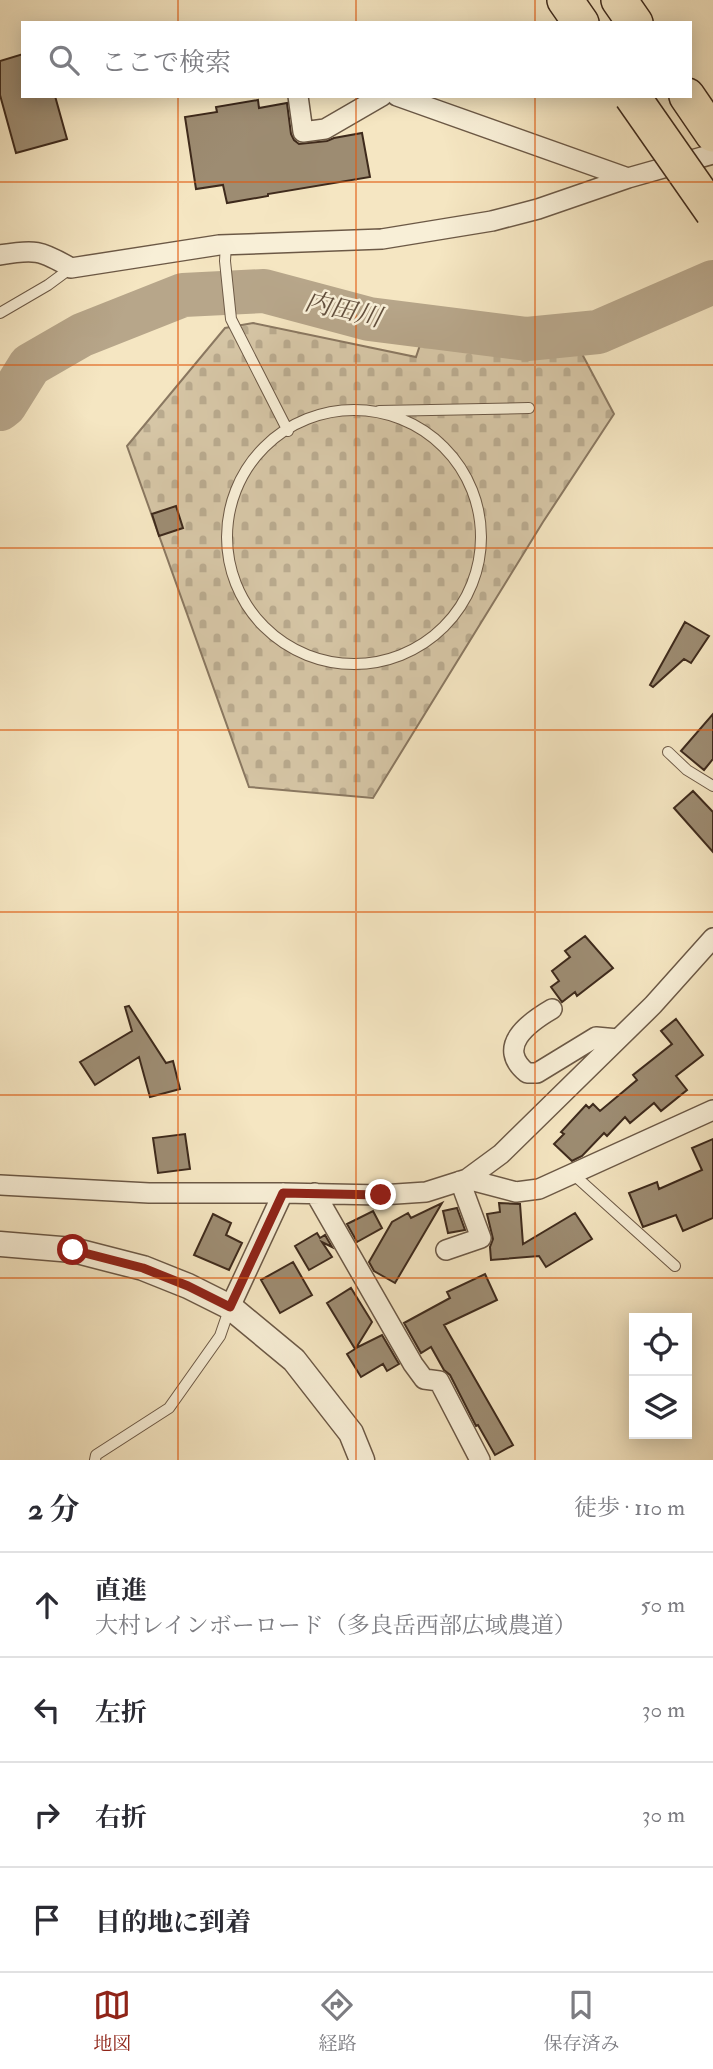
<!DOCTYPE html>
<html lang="ja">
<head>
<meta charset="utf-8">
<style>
  body { margin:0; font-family:"IM FELL Double Pica","Noto Serif JP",serif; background:#f2f2f3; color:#2b2b33 }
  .controls { position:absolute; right:21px; bottom:21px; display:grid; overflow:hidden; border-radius:0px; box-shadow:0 4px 18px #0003 }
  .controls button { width:63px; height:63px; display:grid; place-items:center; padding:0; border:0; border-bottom:2px solid #e1e1e2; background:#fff; color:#2b2b33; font:35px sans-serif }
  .stop { position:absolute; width:21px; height:21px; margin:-16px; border:5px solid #8f2418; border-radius:50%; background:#fff }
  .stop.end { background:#8f2418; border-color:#fff; box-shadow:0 2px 7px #0008 }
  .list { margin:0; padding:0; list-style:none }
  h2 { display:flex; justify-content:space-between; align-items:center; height:91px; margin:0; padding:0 28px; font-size:30px }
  h2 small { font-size:23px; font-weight:400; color:#7c7c81 }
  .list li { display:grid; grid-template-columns:46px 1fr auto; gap:21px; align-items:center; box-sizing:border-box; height:105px; padding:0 28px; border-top:2px solid #e1e1e2 }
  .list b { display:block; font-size:26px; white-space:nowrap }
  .list p { margin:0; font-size:23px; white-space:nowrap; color:#7c7c81 }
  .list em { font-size:23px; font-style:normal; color:#7c7c81 }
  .icon { flex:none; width:38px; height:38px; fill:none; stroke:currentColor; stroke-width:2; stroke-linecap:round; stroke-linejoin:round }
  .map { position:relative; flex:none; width:713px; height:1460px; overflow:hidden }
  .search { position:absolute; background:#fff; box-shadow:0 4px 18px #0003; left:21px; right:21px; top:21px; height:77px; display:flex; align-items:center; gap:18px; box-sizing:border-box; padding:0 24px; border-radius:0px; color:#7c7c81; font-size:26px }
  .sheet { height:511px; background:#fff }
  nav { display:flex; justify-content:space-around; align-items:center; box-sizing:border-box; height:98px; border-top:2px solid #e1e1e2; background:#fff; font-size:19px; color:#7c7c81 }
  nav a { display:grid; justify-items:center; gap:4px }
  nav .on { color:#8f2418 }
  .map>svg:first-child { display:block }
  .cemetery { fill:url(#cemetery-stones); stroke:#8a7861; stroke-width:2 }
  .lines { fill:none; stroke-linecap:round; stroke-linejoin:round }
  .river { stroke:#b7a68a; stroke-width:44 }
  .building { fill:#9d8c72; stroke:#3e2a1c; stroke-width:2 }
  .service-casing { stroke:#6c5946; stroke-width:12 }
  .minor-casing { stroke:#6c5946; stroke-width:22 }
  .tertiary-casing { stroke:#6c5946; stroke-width:27 }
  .motorway-casing { stroke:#3e2a1c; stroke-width:38 }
  .service { stroke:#f8efd7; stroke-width:10 }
  .minor { stroke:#f8efd7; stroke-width:19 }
  .tertiary { stroke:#f8efd7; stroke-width:24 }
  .motorway { stroke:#f5e6c2; stroke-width:35 }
  .motorway-bridge-casing { stroke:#3e2a1c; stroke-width:38; stroke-linecap:butt }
  .motorway-bridge { stroke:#f5e6c2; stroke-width:35 }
  .route { stroke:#8f2418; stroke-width:9 }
  .grid { fill:none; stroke:#e0570d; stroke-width:2; stroke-opacity:0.55 }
  .labels { text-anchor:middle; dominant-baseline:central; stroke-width:5; stroke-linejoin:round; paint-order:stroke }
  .water-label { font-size:26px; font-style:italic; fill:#624f3d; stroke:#f8efd7 }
</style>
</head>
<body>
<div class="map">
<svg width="713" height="1460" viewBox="0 0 713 1460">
  <defs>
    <pattern id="cemetery-stones" width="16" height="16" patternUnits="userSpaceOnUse" patternTransform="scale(1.75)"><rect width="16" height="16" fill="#d6c6a6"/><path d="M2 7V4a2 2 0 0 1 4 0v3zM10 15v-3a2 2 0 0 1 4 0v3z" fill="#b9aa8e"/></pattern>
  </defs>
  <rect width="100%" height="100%" fill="#f5e6c2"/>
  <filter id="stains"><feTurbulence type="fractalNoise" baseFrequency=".00286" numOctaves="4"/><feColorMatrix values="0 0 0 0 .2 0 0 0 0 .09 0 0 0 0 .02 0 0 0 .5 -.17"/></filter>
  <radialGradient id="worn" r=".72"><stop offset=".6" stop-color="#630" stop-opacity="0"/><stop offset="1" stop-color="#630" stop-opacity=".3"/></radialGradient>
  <path class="cemetery" d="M253 323 416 357 421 342 581 352 614 414 543 522 373 798 249 787 127 446 225 328Z"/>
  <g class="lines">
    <path class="river" d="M0 409 5 405 30 365 82 335 183 295 264 291 369 319 527 339 598 332 713 282"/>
  </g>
  <path class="building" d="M23 54V96H55L67 139 16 153 0 95V61Z
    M258 100 259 108 287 103 291 134 294 140 299 144 327 141 334 138 362 133 370 177 268 194V196L227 203 223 185 196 189 185 117 217 112 216 107Z
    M176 506 183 528 159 536 152 514Z
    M685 622 709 636 691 663 684 659 653 687 650 685Z
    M713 714V759L704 770 681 751Z
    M693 791 713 812V852L674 808Z
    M585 936 613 968 577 996 575 992 562 1002 551 987 559 981 552 971 570 957 565 951Z
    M129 1006 166 1063 173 1061 180 1089 150 1097 139 1057 95 1085 80 1062 132 1031 125 1007Z
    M676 1019 703 1055 676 1076 687 1090 661 1111 654 1103 630 1123 625 1117 607 1136 604 1133 582 1156 572 1161 554 1144 564 1134 561 1132 586 1105 589 1108 593 1104 600 1111 637 1080 633 1075 672 1044 661 1031Z
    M185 1134 190 1169 158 1173 153 1138Z
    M713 1139V1218L683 1231 676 1215 643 1227 629 1193 657 1182 659 1189 702 1170 692 1148Z
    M442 1203 395 1283 374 1271 369 1262 392 1222 408 1213 411 1218Z
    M499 1203 520 1204 523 1244 575 1213 592 1239 546 1267 539 1256 491 1260 490 1247 493 1239 487 1214 500 1212Z
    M457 1208 465 1230 448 1233 443 1211Z
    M373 1211 382 1228 357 1242 347 1224Z
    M213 1214 231 1223 226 1235 242 1243 229 1270 194 1255Z
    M317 1233 320 1238 325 1235 332 1247 322 1242 332 1257 309 1270 295 1246Z
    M293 1262 312 1295 280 1313 261 1280Z
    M485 1274 497 1300 444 1325 513 1445 495 1455 478 1425 476 1426 450 1375 444 1370 431 1347 421 1353 404 1323 450 1298 447 1292Z
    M351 1288 372 1322 356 1348 382 1335 399 1364 387 1371 383 1364 361 1377 347 1354 355 1349 327 1303Z"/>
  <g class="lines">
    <g class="service-casing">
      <path id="service" d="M226 244 225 261 231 319 288 431
        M0 313 48 285 71 268
        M227 537a127 127 0 1 1 254 0a127 127 0 1 1-254 0Z
        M379 411 529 408
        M668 752 687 770 713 786
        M573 1174 675 1266
        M95 1460 96 1455 169 1408 220 1336 230 1307"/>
    </g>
    <g class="minor-casing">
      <path id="minor" d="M298 96 303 132 325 129 382 96
        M397 96 628 178
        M0 255C34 249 41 250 71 268L219 245 382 239 492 221 538 209 628 178 713 154
        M552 1009C528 1023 495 1047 527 1073H537L596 1037 618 1039
        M467 1179 516 1192 539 1189 713 1110
        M0 1185 149 1193H283L381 1195 426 1192 467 1179 501 1154 653 1005 713 938
        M315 1193 413 1364 424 1379 439 1381 480 1460
        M446 1250 481 1238 460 1181
        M230 1307 283 1193"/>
    </g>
    <g class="tertiary-casing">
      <path id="tertiary" d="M0 1244 73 1250 143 1268 188 1286 230 1307 294 1360 351 1433 362 1460"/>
    </g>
    <g class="motorway-casing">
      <path id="motorway" d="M565 0 581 23
        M619 0 635 23
        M687 96 713 134"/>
    </g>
    <use href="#service" class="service"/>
    <use href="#minor" class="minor"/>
    <use href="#tertiary" class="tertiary"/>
    <use href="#motorway" class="motorway"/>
    <g class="motorway-bridge-casing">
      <path id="motorway-bridge" d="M632 96 713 212"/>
    </g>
    <use href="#motorway-bridge" class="motorway-bridge"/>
  </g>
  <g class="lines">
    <path class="route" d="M73 1250 143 1268 188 1286 230 1307 283 1193 381 1195"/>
  </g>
  <path class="grid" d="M178 0V23M356 0V23M535 0V23M178 96V1460M356 96V1460M535 96V1460M0 182H713M0 365H713M0 548H713M0 730H713M0 912H713M0 1095H713M0 1278H713"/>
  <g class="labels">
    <g class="water-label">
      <text transform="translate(343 310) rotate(13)">内田川</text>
    </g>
  </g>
  <rect width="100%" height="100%" filter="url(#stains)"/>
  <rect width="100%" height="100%" fill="url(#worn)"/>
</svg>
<div class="controls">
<button><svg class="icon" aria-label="locate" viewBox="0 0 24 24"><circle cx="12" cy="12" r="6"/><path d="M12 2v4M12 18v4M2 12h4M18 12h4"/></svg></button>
<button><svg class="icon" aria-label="layers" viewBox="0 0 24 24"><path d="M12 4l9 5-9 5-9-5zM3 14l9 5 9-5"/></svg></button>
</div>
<div class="stop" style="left:73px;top:1250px"></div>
<div class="stop end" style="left:381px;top:1195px"></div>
<div class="search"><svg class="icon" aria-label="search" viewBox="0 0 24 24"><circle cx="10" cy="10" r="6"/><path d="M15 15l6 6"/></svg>ここで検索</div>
</div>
<section class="sheet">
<h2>2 分<small>徒歩 · 110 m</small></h2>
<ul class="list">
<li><svg class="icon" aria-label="ahead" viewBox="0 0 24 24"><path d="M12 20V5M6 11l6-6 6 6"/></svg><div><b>直進</b><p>大村レインボーロード（多良岳西部広域農道）</p></div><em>50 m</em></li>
<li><svg class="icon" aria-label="left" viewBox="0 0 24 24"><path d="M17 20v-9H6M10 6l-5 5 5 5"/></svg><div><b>左折</b></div><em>30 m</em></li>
<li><svg class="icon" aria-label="right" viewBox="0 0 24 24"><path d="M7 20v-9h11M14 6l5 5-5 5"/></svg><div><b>右折</b></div><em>30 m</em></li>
<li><svg class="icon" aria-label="arrive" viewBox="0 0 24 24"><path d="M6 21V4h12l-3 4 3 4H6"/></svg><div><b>目的地に到着</b></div></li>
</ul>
</section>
<nav>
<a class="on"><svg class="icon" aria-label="map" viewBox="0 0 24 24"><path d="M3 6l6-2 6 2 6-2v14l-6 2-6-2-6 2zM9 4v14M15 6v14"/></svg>地図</a>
<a><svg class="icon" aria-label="directions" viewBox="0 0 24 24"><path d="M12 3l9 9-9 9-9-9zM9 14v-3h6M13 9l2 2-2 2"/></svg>経路</a>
<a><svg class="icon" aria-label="saved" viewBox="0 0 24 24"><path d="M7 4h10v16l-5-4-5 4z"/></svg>保存済み</a>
</nav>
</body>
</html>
